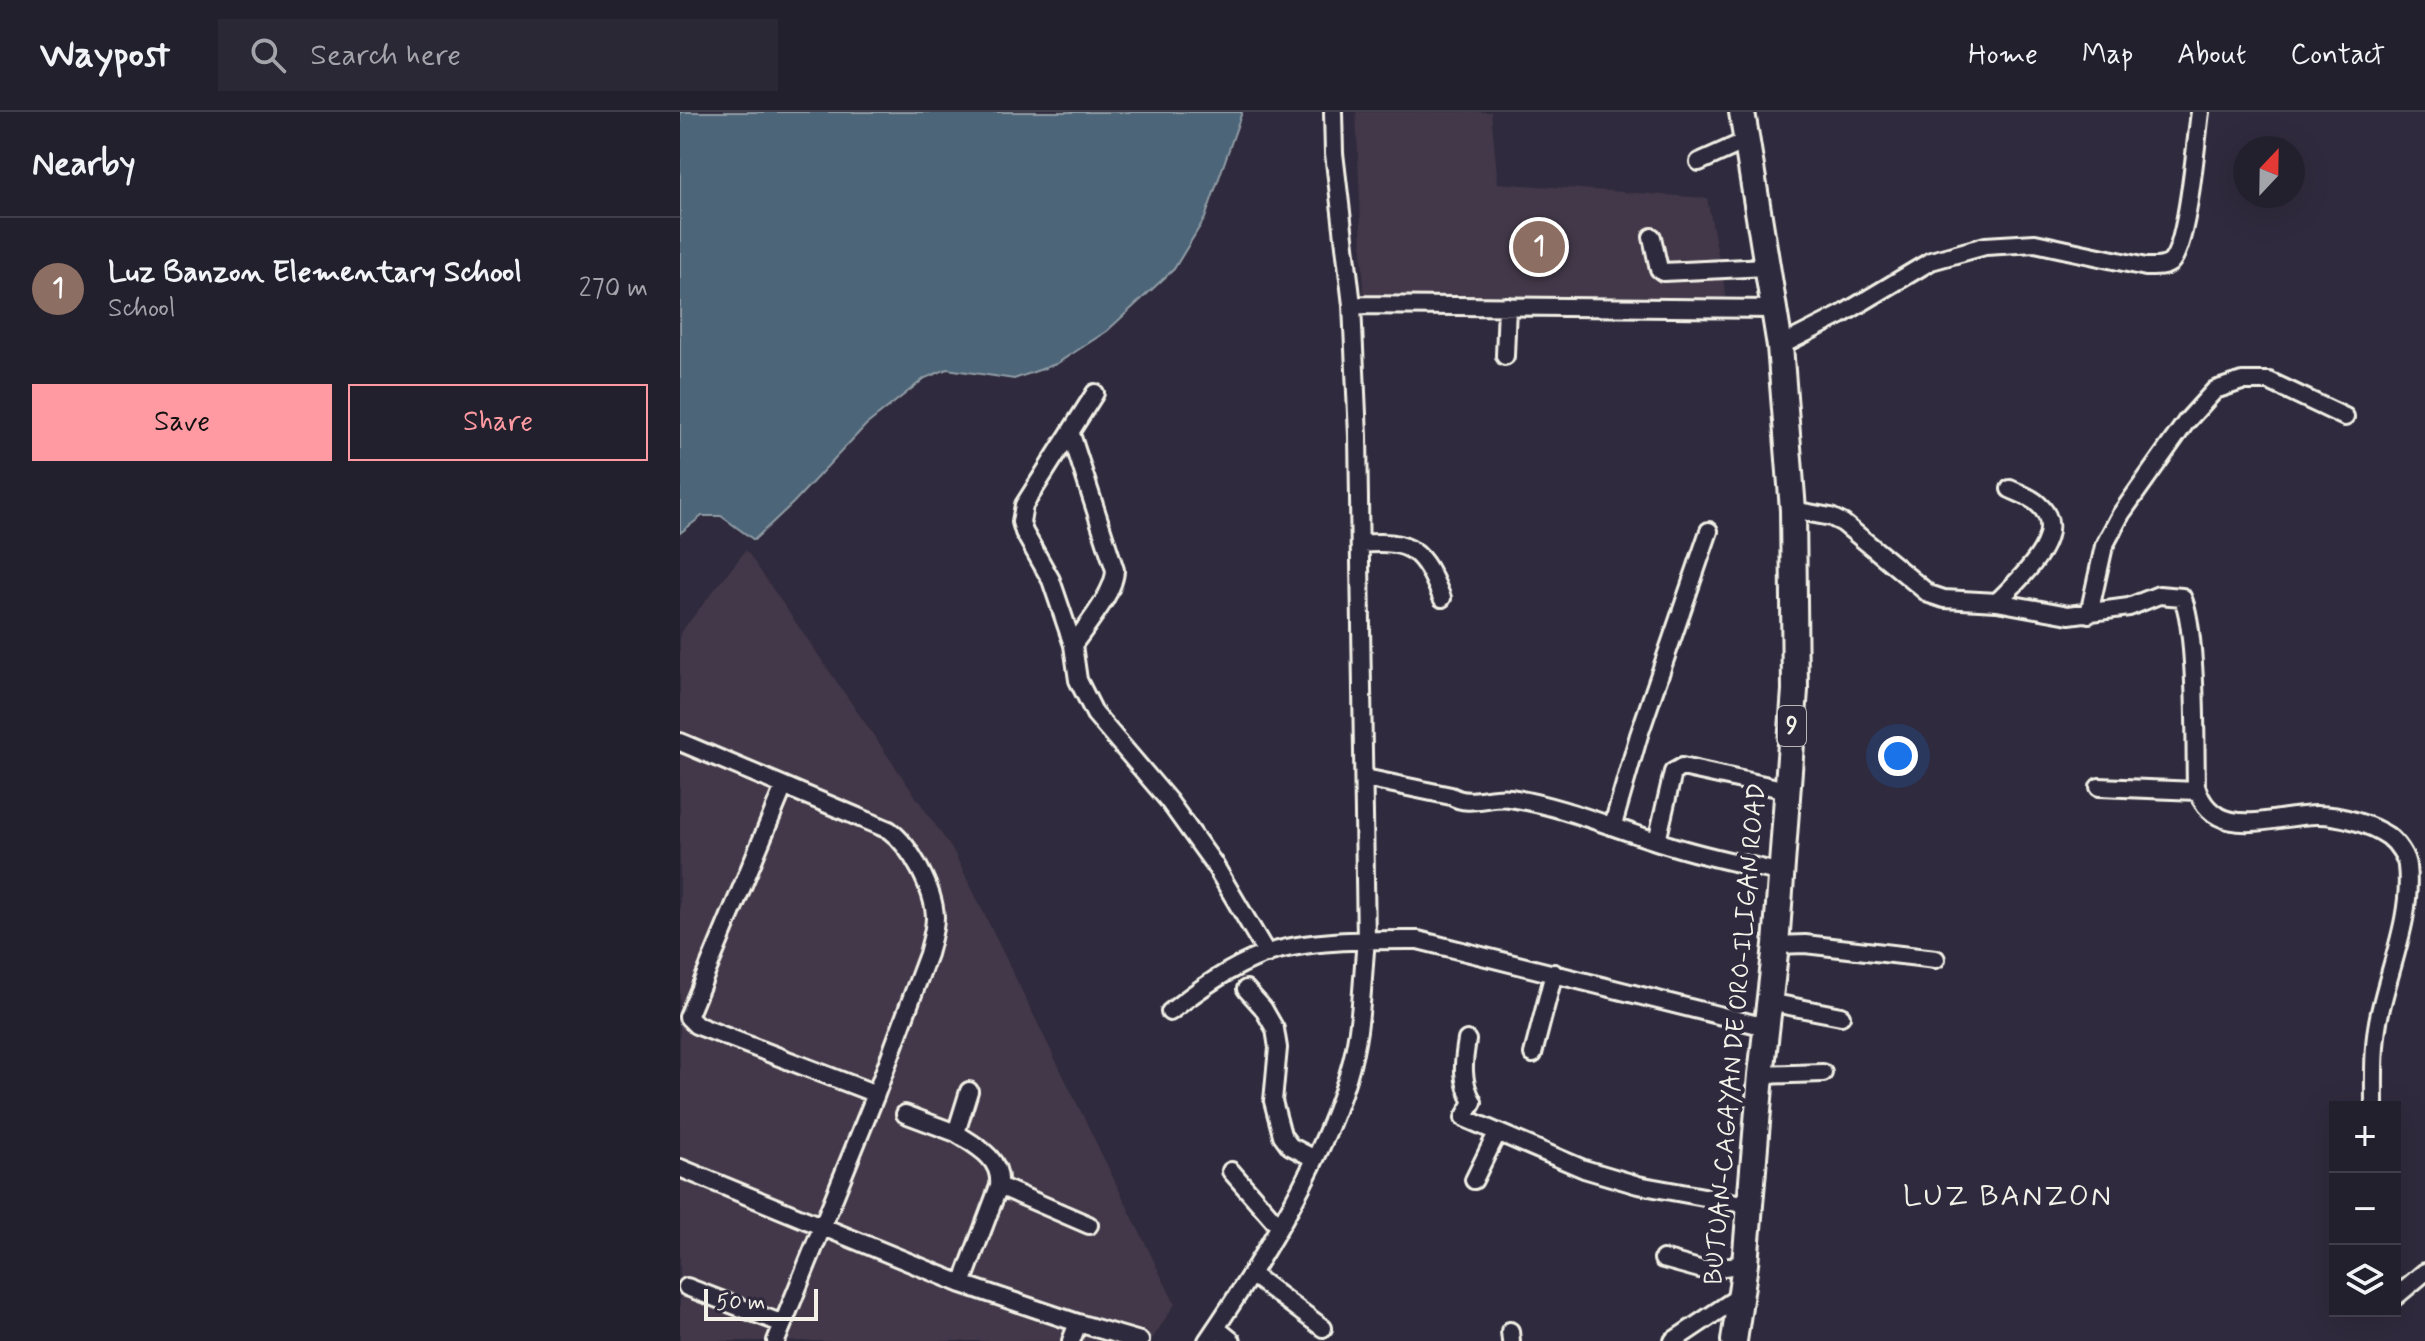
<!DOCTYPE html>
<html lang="en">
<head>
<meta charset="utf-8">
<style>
  body { margin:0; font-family:Mynerve,sans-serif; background:#2b2836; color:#f1f3f6 }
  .controls { position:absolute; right:24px; bottom:24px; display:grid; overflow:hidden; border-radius:0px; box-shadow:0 8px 32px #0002 }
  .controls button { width:72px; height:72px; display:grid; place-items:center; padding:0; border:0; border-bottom:2px solid #403e4a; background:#23202e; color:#f1f3f6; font:40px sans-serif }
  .compass { position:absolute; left:1553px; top:24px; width:72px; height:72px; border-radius:50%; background:#23202e; box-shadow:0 8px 32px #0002; rotate:22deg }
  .scale { position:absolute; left:24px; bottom:20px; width:114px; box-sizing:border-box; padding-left:8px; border:4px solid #f4f1e8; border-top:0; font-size:22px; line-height:28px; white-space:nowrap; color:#f4f1e8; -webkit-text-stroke:6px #2f2a3d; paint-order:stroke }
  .you { position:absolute; left:1218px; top:644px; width:28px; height:28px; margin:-20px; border:6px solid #fff; border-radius:50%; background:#1a73e8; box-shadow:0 0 0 12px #1a73e833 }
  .badge { display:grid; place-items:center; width:52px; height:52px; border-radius:50%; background:#ff9aa2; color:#fff; font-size:26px; font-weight:700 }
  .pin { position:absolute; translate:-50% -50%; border:4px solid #fff; box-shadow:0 2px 8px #0006 }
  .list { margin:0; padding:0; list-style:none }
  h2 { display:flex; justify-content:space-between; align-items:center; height:104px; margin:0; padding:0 32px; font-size:34px }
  h2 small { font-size:26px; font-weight:400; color:#a3a3aa }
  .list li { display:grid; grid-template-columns:52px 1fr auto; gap:24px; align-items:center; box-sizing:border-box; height:144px; padding:0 32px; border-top:2px solid #403e4a }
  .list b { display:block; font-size:30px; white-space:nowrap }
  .list p { margin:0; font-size:26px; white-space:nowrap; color:#a3a3aa }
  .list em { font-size:26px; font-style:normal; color:#a3a3aa }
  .actions { display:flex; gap:16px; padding:24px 32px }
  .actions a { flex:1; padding:18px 0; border:2px solid #ff9aa2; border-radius:0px; text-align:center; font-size:28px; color:#ff9aa2 }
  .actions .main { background:#ff9aa2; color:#111 }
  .icon { flex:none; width:44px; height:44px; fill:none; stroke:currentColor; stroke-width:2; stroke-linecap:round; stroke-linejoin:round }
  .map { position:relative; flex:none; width:1745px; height:1229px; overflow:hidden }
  header { display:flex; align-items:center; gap:48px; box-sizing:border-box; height:112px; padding:0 40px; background:#23202e; border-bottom:2px solid #403e4a }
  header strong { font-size:38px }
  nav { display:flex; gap:44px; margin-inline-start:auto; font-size:28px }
  .search { width:560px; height:72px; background:#2b2836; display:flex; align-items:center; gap:20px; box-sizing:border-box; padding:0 28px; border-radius:0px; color:#a3a3aa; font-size:30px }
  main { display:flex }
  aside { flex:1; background:#23202e }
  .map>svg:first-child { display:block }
  .built { fill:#423748 }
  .water { fill:#4e6579; stroke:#909da5; stroke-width:2 }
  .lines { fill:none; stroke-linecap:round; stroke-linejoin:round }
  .minor-casing { stroke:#f4f1e8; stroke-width:22 }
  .highway-casing { stroke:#f4f1e8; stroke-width:30 }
  .minor { stroke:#2f2a3d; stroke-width:16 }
  .highway { stroke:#2f2a3d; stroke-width:24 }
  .labels { text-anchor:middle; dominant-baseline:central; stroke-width:8; stroke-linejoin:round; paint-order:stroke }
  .shield { fill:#2f2a3d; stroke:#b9b5b5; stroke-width:2 }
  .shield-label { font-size:24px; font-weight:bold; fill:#f4f1e8 }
  .street-label { font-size:26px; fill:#f4f1e8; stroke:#2f2a3d }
  .quarter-label { font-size:30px; letter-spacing:2px; fill:#f4f1e8; stroke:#2f2a3d }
</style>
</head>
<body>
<header>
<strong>Waypost</strong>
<div class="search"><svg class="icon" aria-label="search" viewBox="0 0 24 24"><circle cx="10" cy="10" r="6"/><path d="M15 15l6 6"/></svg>Search here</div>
<nav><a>Home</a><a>Map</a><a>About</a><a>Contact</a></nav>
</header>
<main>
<aside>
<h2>Nearby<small></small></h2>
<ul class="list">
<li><span class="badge" style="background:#8d6e63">1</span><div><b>Luz Banzon Elementary School</b><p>School</p></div><em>270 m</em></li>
</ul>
<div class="actions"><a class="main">Save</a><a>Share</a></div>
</aside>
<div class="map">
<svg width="1745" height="1229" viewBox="0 0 1745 1229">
  <rect width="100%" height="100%" fill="#2f2a3d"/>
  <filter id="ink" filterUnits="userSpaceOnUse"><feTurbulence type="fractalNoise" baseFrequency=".0125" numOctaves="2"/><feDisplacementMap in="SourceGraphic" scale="16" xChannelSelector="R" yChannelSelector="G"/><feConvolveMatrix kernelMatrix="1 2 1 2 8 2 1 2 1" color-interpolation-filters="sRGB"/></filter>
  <g filter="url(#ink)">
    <path class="built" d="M676 0H811L818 71 1027 86 1047 188 684 185Z
      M66 438 274 740 495 1192 471 1229H0V521Z"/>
    <path class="water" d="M0 0H562L525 106 494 157 427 219 376 252 334 267 267 257 245 266 186 313 113 391 74 428 41 404H22L0 421Z"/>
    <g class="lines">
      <g class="minor-casing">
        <path id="minor" d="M1019 50 1068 28
          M972 125 979 157 983 160 1087 155
          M672 193 1093 197
          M1100 234 1161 203 1251 149 1305 134 1355 131 1466 155C1474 155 1483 156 1490 151 1508 135 1516 28 1520 0
          M825 244 827 194
          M391 322 435 458C435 480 406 514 393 533L398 568 415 602 488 688 534 752 587 842
          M1113 398 1151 405 1163 411 1249 482 1264 487 1317 490 1389 503 1449 495 1479 483 1502 485C1517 513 1515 636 1516 674 1533 733 1597 702 1638 703 1660 703 1690 712 1708 724 1717 731 1726 744 1727 754 1733 806 1707 860 1698 910 1693 938 1694 967 1694 995
          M680 432C733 427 743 439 762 486
          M1317 490C1337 469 1393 422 1358 392 1351 385 1338 381 1330 377
          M1409 502 1424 434 1441 402 1506 310 1535 278 1562 269H1589L1665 305
          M393 533 371 468 344 420 341 410 344 393 415 281
          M0 630 209 718C231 734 254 778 255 805 255 818 251 830 248 842L196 982 96 1229
          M685 666 771 684C789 695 810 683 830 686 883 694 938 718 989 733 1026 745 1064 752 1102 761
          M104 674 8 905 16 913 196 982
          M1419 675 1517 679
          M933 713 959 623 1029 419
          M977 729 993 660 1002 655 1107 678
          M1096 833 1125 832 1256 847
          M566 877 583 896 595 917 598 936 593 989 602 1023 610 1034 635 1047
          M1089 890 1161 904
          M490 900C519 877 550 855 585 842 626 827 695 828 738 828L1086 915
          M787 928C783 951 781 969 793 990L784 1006 904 1057 958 1073 1068 1093
          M853 942 874 861
          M1081 963 1143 961
          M225 1002 276 1021
          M0 1056 282 1172 398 1211 391 1229
          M551 1059 598 1113
          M794 1068 817 1021
          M319 1074 409 1113
          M983 1147 1023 1158 1065 1152
          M571 1162 643 1216
          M282 1172 319 1074C322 1046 296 1034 276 1021L289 979
          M7 1175 103 1212
          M1715 1185 1745 1160
          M398 1211 460 1229
          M536 1216 552 1229
          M830 1219 831 1229
          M527 1229C582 1148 648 1043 672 949 682 910 682 868 686 828L678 324 672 193 654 41 653 0
          M993 1229 1060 1184"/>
      </g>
      <g class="highway-casing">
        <path id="highway" d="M1054 1229 1065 1152 1081 963 1096 833 1115 578 1113 398 1100 234 1062 0"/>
      </g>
      <use href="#minor" class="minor"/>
      <use href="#highway" class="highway"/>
    </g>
  </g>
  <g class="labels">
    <rect class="shield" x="1098" y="594" width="28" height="40" rx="6"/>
    <g class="shield-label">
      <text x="1112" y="614">9</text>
    </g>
    <g class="street-label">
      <text transform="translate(1056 922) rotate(-85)">BUTUAN-CAGAYAN DE ORO-ILIGAN ROAD</text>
    </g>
    <g class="quarter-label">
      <text x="1328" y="1084">LUZ BANZON</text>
    </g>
  </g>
</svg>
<div class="controls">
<button>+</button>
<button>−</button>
<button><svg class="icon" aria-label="layers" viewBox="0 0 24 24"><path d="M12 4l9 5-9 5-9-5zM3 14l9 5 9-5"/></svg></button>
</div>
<svg class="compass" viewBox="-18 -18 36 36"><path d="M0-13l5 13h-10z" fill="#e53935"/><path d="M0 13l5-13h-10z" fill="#a3a3aa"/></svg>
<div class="scale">50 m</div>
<div class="you"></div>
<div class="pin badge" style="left:859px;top:135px;background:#8d6e63">1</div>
</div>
</main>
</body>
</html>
